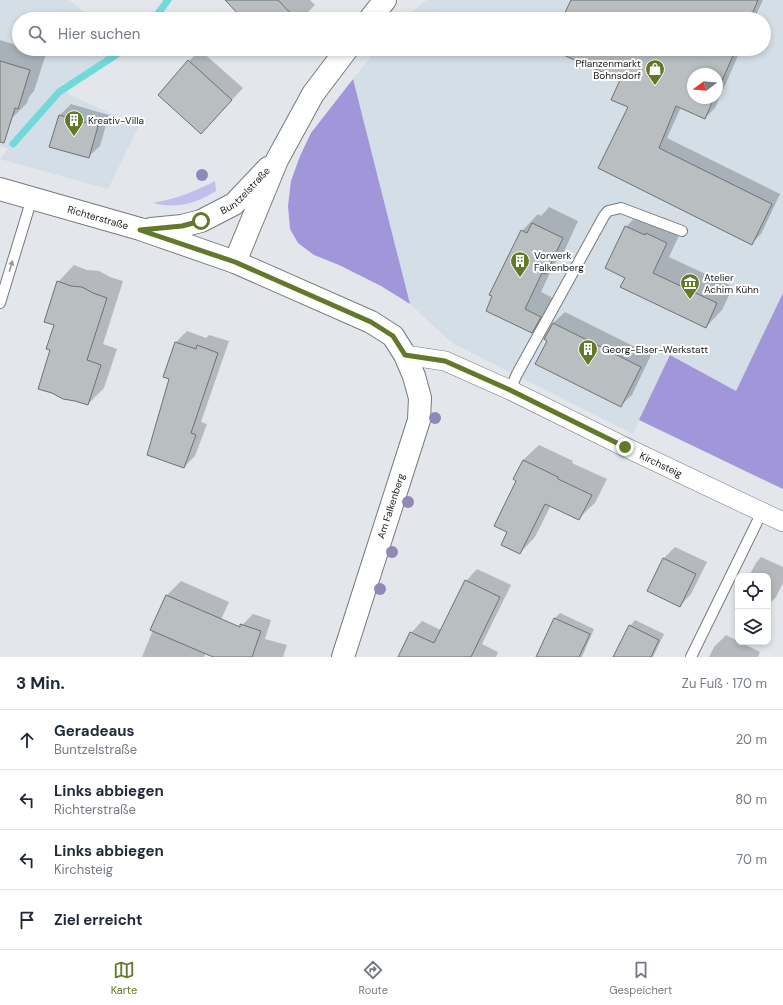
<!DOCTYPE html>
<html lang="de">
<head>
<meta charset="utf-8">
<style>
  body { margin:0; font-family:"DM Sans",sans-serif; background:#f6f6f7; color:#1f2937 }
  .controls { position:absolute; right:12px; bottom:12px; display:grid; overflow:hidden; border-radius:8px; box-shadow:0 2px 6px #0003 }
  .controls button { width:36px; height:36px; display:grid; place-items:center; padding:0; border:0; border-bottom:1px solid #e0e1e3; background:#fff; color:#1f2937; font:20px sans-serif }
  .compass { position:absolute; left:687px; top:68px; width:36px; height:36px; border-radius:50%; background:#fff; box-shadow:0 2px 6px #0003; rotate:254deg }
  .stop { position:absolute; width:12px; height:12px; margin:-9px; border:3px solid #62792a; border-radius:50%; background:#fff }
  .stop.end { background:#62792a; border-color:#fff; box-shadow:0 1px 4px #0008 }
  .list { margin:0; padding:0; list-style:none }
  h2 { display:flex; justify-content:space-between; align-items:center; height:52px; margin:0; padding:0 16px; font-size:17px }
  h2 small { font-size:13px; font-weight:400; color:#747a83 }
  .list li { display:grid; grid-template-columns:26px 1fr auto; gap:12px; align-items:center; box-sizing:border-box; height:60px; padding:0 16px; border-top:1px solid #e0e1e3 }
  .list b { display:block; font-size:15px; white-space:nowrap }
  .list p { margin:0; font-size:13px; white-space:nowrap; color:#747a83 }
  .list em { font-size:13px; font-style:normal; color:#747a83 }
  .icon { flex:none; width:22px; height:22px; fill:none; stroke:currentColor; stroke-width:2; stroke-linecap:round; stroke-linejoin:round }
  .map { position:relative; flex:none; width:783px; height:657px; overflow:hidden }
  .search { position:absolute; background:#fff; box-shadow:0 2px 6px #0003; left:12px; right:12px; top:12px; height:44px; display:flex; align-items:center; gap:10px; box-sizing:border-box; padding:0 14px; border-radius:22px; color:#747a83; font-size:15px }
  .sheet { height:292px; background:#fff }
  nav { display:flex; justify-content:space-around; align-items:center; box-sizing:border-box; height:56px; border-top:1px solid #e0e1e3; background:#fff; font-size:11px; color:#747a83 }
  nav a { display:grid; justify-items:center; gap:2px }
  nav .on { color:#62792a }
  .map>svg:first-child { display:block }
  .built { fill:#d3dee7; fill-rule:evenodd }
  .green { fill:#c2bdea }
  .forest { fill:#a096d9 }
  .shadow { fill:#0003; fill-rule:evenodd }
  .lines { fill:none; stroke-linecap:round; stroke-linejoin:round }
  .stream { stroke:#71dad9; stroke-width:7 }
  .building { fill:#b9bec0; stroke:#6d7274 }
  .service-casing { stroke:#767a7d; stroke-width:12 }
  .minor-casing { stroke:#767a7d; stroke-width:20 }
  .tertiary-casing { stroke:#767a7d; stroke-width:24 }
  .service { stroke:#fff; stroke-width:10 }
  .minor { stroke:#fff; stroke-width:19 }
  .tertiary { stroke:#fff; stroke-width:22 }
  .tree { fill:#9088b6 }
  .oneway { fill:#989899 }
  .route { stroke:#62792a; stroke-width:5 }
  .labels { text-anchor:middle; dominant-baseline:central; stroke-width:4; stroke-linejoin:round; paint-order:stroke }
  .poi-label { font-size:10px; fill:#1a1b1d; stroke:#fff; text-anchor:start }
  .street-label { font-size:10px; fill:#1a1b1d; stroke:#fff }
</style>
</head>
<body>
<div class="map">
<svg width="783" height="657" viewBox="0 0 783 657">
  <rect width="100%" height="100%" fill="#e3e7eb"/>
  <path class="built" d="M0 0H69L93 19H19V49H120L107 63 61 85 70 95 139 126 108 189 0 159 8 149 0 146Z
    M427 0H783V293L736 391 670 355 633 434 452 343 410 304 353 79 377 49H764V19H402ZM693 74H717V98H693Z"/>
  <path class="green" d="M215 181 216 191C195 204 176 209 153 203 175 199 194 192 215 181Z"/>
  <path class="forest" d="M353 79 410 304 381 286 339 265 314 255 298 243 290 229 288 206 291 181 300 156 311 133Z
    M783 293V489L639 420 670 355 736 391Z"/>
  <path class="shadow" d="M226 0H310L315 5 302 18 303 19H245Z
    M572 0H763L754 19H563Z
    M0 40 19 46V49H30L46 54 34 91 29 97 27 103 11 119 0 116Z
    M265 49H274L270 54Z
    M552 49H741L715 108 705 118 681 107 667 138 780 194 761 234 751 244 599 168 629 107 621 80ZM693 74H717V98H693Z
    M200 50 243 88 201 133 189 61Z
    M71 104 109 115 100 146 88 157 60 115Z
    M549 207 578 221 562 256 554 264 541 292 557 300 548 316 532 332 487 310 522 231 538 214 541 216Z
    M642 210 661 219 663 217 683 227 669 257 733 287 722 310 706 327 626 277V227Z
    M74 265 87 270 99 271 110 277 123 281 103 344 117 349 104 388 88 404 75 400 63 398 39 388 52 349 55 324 58 282Z
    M565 312 651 355 632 395 620 406 548 340 553 323Z
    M187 331 206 338 209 335 229 341 201 422 207 424 195 456 184 467 170 378 164 376 176 342Z
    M539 445 573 461 572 463 607 479 595 503 579 518 551 505 535 537 520 553 508 532 517 480 523 460Z
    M675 547 707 562 691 594 680 606 649 590 664 558Z
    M761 557 783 567V583L776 597 771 602 768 601V576H749L756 563Z
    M477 569 511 585 482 644 498 652 496 657H399L411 633 422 621 441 630 466 581Z
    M181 581 229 602 204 657H142L167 595Z
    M560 613 594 629 582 657H537L554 619Z
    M253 614 271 620 265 639 287 645 283 657H232L242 625Z
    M635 620 664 634 653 657H627L630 626Z
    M726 635 760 652 758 657H709L714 647Z"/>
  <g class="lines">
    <path class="stream" d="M154 19 168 0
      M13 144 59 92 125 49"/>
  </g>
  <path class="building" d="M225 0H278L296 19H243Z
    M571 0H758L750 19H562Z
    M550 49H736L717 92V74H693V98H714L705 119 676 106 659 148 772 204 752 245 598 168 628 107 611 100 620 80Z
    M188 60 232 100 201 134 158 95Z
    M0 61 30 70 18 109 15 108 4 143 0 142Z
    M59 115 98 126 89 158 49 147Z
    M532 223 563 238 546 274 542 273 525 309 541 317 532 333 486 311 492 296 489 295 521 230 527 233Z
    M625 226 645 235 646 233 667 243 653 273 717 303 706 328 620 287 625 278 605 268Z
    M57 281 71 286 82 287 93 293 107 298 87 360 101 365 88 405 75 401 63 399 52 393 38 389 50 350 46 349 54 325 44 322Z
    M553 323 641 367 621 407 535 364 547 341 544 339Z
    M175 342 196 349 197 345 218 353 191 433 196 435 184 468 147 455 169 379 163 377Z
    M523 460 558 477V479L592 495 579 520 545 504 520 554 501 545 507 532 494 526 516 481 513 479Z
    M663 558 696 574 680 607 647 591Z
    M465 580 500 597 471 657H398L410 632 434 643Z
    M166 595 240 627V624L261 631 252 657H213L150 630Z
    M554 618 590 634 579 657H536Z
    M629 625 659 640 651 657H613Z"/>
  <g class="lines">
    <g class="service-casing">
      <path id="service" d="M0 303 32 198
        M510 390 517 374 604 216 608 211 621 208 682 231
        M691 657 762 512"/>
    </g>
    <g class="minor-casing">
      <g id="minor">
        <path id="s1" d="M405 355 445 361 510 390 625 447 783 522"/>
      </g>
    </g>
    <g class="tertiary-casing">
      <g id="tertiary">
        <path d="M370 19 385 0"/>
        <path id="s2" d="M0 189 140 229 235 262 371 322 393 336 405 355 414 376 420 398 419 420 343 657"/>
        <path id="s3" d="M151 229 182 226 201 221 234 204 268 168"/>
        <path d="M235 262 277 160 313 94 347 49"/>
      </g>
    </g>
    <use href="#service" class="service"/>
    <use href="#minor" class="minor"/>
    <use href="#tertiary" class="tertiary"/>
  </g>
  <g class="tree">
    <circle cx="202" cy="175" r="6"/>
    <circle cx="435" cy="418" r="6"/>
    <circle cx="408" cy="502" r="6"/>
    <circle cx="392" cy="552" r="6"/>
    <circle cx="380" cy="589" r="6"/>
  </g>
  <defs><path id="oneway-solid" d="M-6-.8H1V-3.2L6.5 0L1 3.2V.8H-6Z"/></defs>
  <use class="oneway" href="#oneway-solid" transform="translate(11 266) rotate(-73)"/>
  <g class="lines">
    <path class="route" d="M201 221 182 226 140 230 235 262 371 322 393 336 405 355 445 361 510 390 625 447"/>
  </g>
  <defs>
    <g id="shop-pin" transform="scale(1)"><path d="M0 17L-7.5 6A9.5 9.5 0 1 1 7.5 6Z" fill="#62792a" stroke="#fff"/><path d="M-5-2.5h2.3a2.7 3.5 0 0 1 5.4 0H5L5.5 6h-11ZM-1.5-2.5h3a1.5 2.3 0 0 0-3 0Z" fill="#fff"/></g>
    <g id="building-pin" transform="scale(1)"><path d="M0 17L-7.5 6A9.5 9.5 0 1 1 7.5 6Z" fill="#62792a" stroke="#fff"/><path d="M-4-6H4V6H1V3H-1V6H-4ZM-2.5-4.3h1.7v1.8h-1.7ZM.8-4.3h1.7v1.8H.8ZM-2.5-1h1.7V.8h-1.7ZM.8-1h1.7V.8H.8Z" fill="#fff"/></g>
    <g id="museum-pin" transform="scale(1)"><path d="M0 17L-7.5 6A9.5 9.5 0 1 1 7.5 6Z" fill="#62792a" stroke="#fff"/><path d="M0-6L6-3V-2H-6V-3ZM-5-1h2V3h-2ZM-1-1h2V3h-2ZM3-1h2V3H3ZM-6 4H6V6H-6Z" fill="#fff"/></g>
  </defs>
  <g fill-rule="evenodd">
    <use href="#shop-pin" x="655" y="69"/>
    <use href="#building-pin" x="74" y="120"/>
    <use href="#building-pin" x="520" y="261"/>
    <use href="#museum-pin" x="690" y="283"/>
    <use href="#building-pin" x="588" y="349"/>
  </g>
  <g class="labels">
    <g class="poi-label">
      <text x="641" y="63" text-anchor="end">Pflanzenmarkt<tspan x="641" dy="12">Bohnsdorf</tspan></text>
      <text x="88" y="120">Kreativ-Villa</text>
      <text x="534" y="255">Vorwerk<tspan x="534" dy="12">Falkenberg</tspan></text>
      <text x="704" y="277">Atelier<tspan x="704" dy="12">Achim Kühn</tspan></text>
      <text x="602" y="349">Georg-Elser-Werkstatt</text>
    </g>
    <g class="street-label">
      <text stroke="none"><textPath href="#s3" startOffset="105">Buntzelstraße</textPath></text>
      <text stroke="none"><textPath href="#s2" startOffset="102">Richterstraße</textPath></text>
      <text stroke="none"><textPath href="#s1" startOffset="280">Kirchsteig</textPath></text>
      <text transform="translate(391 506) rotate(-72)">Am Falkenberg</text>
    </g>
  </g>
</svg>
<div class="controls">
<button><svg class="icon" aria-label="locate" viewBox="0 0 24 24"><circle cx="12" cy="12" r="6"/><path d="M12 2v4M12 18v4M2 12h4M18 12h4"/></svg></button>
<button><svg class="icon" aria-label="layers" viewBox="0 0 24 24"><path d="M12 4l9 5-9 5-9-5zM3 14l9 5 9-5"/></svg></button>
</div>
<svg class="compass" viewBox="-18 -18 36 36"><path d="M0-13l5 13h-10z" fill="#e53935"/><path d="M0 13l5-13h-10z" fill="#747a83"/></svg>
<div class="stop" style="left:201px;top:221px"></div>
<div class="stop end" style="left:625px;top:447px"></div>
<div class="search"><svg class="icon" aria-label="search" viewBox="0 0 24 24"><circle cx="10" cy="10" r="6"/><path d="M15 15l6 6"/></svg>Hier suchen</div>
</div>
<section class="sheet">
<h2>3 Min.<small>Zu Fuß · 170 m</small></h2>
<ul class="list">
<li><svg class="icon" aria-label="ahead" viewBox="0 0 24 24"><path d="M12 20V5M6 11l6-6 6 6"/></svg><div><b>Geradeaus</b><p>Buntzelstraße</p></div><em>20 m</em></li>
<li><svg class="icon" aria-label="left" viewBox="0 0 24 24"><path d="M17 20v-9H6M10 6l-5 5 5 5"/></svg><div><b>Links abbiegen</b><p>Richterstraße</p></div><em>80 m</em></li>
<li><svg class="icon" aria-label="left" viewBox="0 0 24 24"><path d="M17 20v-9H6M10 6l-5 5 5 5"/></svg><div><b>Links abbiegen</b><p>Kirchsteig</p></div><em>70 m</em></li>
<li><svg class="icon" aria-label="arrive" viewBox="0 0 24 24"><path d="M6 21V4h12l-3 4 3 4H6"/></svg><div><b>Ziel erreicht</b></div></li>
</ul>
</section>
<nav>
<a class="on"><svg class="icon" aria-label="map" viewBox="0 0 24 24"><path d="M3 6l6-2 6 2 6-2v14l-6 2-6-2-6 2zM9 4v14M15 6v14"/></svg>Karte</a>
<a><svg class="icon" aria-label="directions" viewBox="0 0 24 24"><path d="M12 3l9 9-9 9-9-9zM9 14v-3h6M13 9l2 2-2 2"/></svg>Route</a>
<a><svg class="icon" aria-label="saved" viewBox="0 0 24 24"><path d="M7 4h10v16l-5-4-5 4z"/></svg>Gespeichert</a>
</nav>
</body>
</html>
